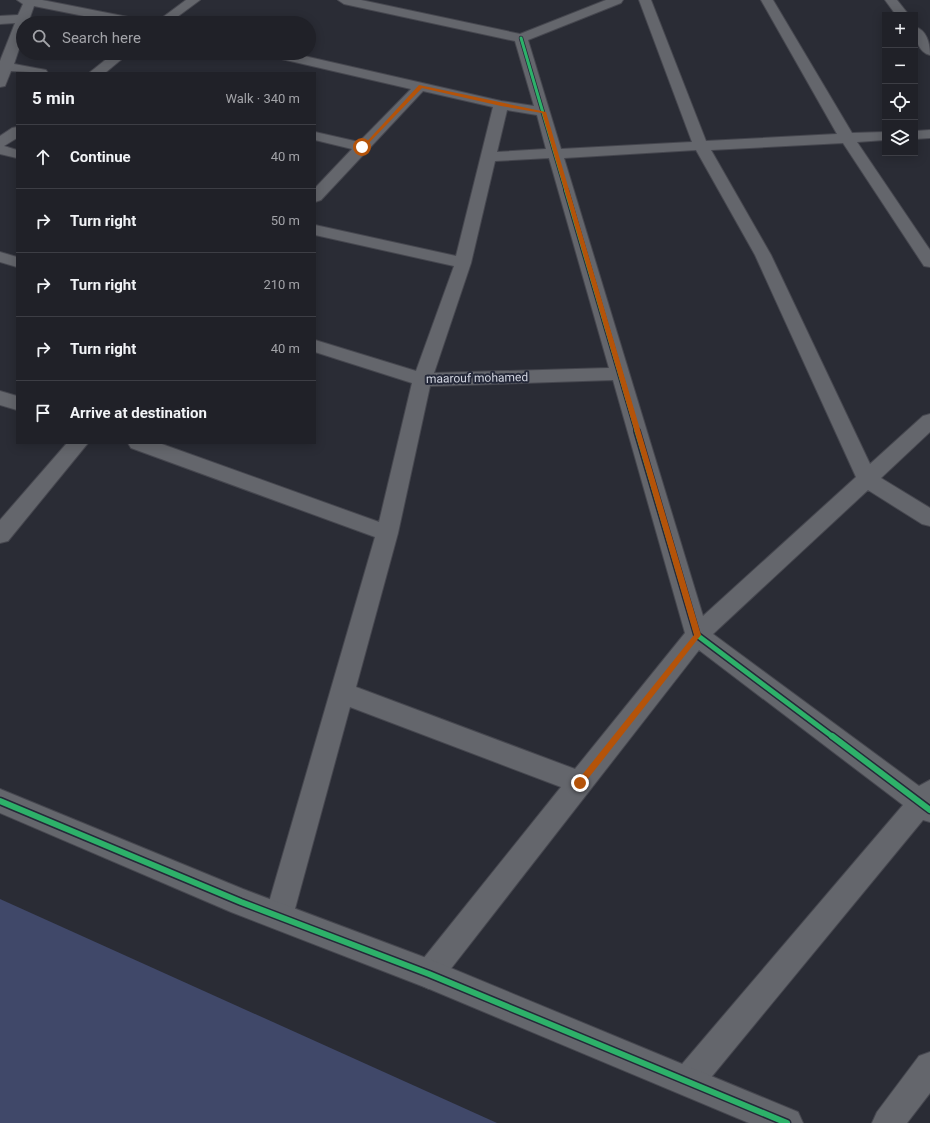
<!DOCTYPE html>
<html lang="en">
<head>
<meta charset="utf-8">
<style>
  body { margin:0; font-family:Roboto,sans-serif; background:#282930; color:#f1f3f6 }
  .controls { position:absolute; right:12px; top:12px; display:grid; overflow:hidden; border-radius:0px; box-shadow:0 2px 10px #0003 }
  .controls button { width:36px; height:36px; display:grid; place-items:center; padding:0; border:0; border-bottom:1px solid #3d3e45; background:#202128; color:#f1f3f6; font:20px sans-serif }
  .stop { position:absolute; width:12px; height:12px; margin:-9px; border:3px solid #b45309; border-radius:50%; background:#fff }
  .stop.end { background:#b45309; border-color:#fff; box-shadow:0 1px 4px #0008 }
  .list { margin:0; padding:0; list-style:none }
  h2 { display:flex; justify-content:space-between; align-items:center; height:52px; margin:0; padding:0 16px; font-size:17px }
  h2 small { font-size:13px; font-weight:400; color:#a2a3a8 }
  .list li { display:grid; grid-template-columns:26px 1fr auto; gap:12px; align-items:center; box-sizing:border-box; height:64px; padding:0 16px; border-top:1px solid #3d3e45 }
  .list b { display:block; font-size:15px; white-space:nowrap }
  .list em { font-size:13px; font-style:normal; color:#a2a3a8 }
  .icon { flex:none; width:22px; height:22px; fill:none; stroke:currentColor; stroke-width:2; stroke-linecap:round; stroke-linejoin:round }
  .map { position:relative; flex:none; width:930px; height:1123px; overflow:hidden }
  .search { position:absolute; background:#202128; box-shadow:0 2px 10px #0003; left:16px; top:16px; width:300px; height:44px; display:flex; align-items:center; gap:10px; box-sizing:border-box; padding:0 14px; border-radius:22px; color:#a2a3a8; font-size:15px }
  .panel { position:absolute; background:#202128; box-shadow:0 2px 10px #0003; left:16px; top:72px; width:300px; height:372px; border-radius:0px }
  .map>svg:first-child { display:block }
  .green { fill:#404869 }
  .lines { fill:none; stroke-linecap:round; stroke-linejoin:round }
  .minor-casing { stroke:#46474f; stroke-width:2 }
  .tertiary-casing { stroke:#46474f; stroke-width:2 }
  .minor { fill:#64666c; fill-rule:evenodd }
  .tertiary { fill:#64666c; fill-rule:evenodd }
  .cycleway-far3-casing { stroke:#252939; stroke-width:4.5 }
  .cycleway-far2-casing { stroke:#252939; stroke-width:6 }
  .cycleway-far1-casing { stroke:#252939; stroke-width:8 }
  .cycleway-casing { stroke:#252939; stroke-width:9 }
  .cycleway-far3 { stroke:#2db169; stroke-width:3 }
  .cycleway-far2 { stroke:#2db169; stroke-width:4 }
  .cycleway-far1 { stroke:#2db169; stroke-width:5 }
  .cycleway { stroke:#2db169; stroke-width:6 }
  .route { fill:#b45309 }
  .labels { text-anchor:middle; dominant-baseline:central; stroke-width:4; stroke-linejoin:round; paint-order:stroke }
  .street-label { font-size:12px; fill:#d2d5e0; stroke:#252939 }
</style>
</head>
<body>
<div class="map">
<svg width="930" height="1123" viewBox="0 0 930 1123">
  <rect width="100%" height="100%" fill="#2a2c35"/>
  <path class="green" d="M0 899 497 1123H0Z"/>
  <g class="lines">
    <g class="minor-casing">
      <path id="minor" d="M17 0H42L138 19 144 23H119L34 6 28 23H23V37L14 64 46 70 48 73 11 71 5 86 0 87V61L15 23 0 24V16L18 15 23 4Z
        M186 0H200L169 23H155Z
        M338 0H361L520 34 606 0H623L621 3 528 40 561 149 692 142 639 0H651L706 141 837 134 761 0H773L852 133 885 132V140L857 142 930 250V267L924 266 843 143 711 150 771 255 870 464 923 416 930 414V432L881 478 930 508V526L922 524 868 490 713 634 919 786 930 780V822L923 820 699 1092 688 1096 677 1092 673 1081 677 1070 903 805 699 650 439 984 429 989 419 984 414 974 419 964 561 787 350 707 293 916 289 926 279 930 269 926 265 916 375 537 131 448 128 443H159L379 522 412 383 315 352V340L416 371 454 266 315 235V225L456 256 493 107 423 91 321 200 315 202V188L352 149 315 140V132L359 142 411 89 273 57 268 56 266 53H291L501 101 534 106 515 41 344 4ZM507 110 537 115 546 149 497 152ZM696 150 755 255 856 477 703 616 564 158ZM549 158 609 368 434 373 471 263 495 161ZM613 380 685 633 575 769 356 687 398 533 430 386Z
        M885 0H897L909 15H896Z
        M915 27C927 30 930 44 930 55 918 52 915 38 915 27Z
        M114 53H129L105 73H89Z
        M17 127V138L4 146 17 150V158L0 154V136L12 128Z
        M930 130V138L915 139V131Z
        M0 252 17 257V267L0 262Z
        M0 391 17 396V410L0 405Z
        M67 443H88L8 541 0 543V520Z
        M930 1052V1093L907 1123H872L877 1112 919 1056Z"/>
    </g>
    <g class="tertiary-casing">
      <path id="tertiary" d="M0 789 243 889 429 959 798 1112 803 1123H749L427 988 231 912 0 813Z"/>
    </g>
    <use href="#minor" class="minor"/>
    <use href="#tertiary" class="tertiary"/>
    <g class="cycleway-far3-casing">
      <path id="cycleway-far3" d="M521 38 566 191"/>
    </g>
    <g class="cycleway-far2-casing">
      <path id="cycleway-far2" d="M566 190 637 432"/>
    </g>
    <g class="cycleway-far1-casing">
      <path id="cycleway-far1" d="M637 431 697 635 833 737"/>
    </g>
    <g class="cycleway-casing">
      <path id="cycleway" d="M832 736 930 810
        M0 801 241 902 429 974 787 1123"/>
    </g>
    <use href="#cycleway-far3" class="cycleway-far3"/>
    <use href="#cycleway-far2" class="cycleway-far2"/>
    <use href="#cycleway-far1" class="cycleway-far1"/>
    <use href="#cycleway" class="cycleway"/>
  </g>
  <path class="route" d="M419 85 546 112 701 635 583 785 580 786 578 785V780L694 635 542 113 501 106 422 88 364 148H361Z"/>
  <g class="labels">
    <g class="street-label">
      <text transform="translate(477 378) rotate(-1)">maarouf mohamed</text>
    </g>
  </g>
</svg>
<div class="controls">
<button>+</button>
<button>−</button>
<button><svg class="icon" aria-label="locate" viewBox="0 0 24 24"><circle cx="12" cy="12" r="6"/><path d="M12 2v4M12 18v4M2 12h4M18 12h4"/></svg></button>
<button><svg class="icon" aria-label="layers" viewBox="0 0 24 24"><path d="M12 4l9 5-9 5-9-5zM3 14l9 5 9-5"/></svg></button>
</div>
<div class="stop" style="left:362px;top:147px"></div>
<div class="stop end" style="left:580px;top:783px"></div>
<div class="search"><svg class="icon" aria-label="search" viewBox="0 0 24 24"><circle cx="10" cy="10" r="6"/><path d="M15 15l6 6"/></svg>Search here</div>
<section class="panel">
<h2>5 min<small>Walk · 340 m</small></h2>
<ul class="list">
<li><svg class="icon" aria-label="ahead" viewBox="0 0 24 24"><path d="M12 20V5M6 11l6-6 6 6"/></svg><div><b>Continue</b></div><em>40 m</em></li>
<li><svg class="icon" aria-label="right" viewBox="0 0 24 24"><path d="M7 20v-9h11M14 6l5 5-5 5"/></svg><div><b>Turn right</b></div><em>50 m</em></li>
<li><svg class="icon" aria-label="right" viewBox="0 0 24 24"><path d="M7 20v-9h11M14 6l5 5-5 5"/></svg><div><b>Turn right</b></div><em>210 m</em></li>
<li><svg class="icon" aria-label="right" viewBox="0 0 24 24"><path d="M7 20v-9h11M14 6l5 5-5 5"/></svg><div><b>Turn right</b></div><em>40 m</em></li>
<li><svg class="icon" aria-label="arrive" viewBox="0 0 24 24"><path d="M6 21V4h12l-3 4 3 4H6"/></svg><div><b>Arrive at destination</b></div></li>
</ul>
</section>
</div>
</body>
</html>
